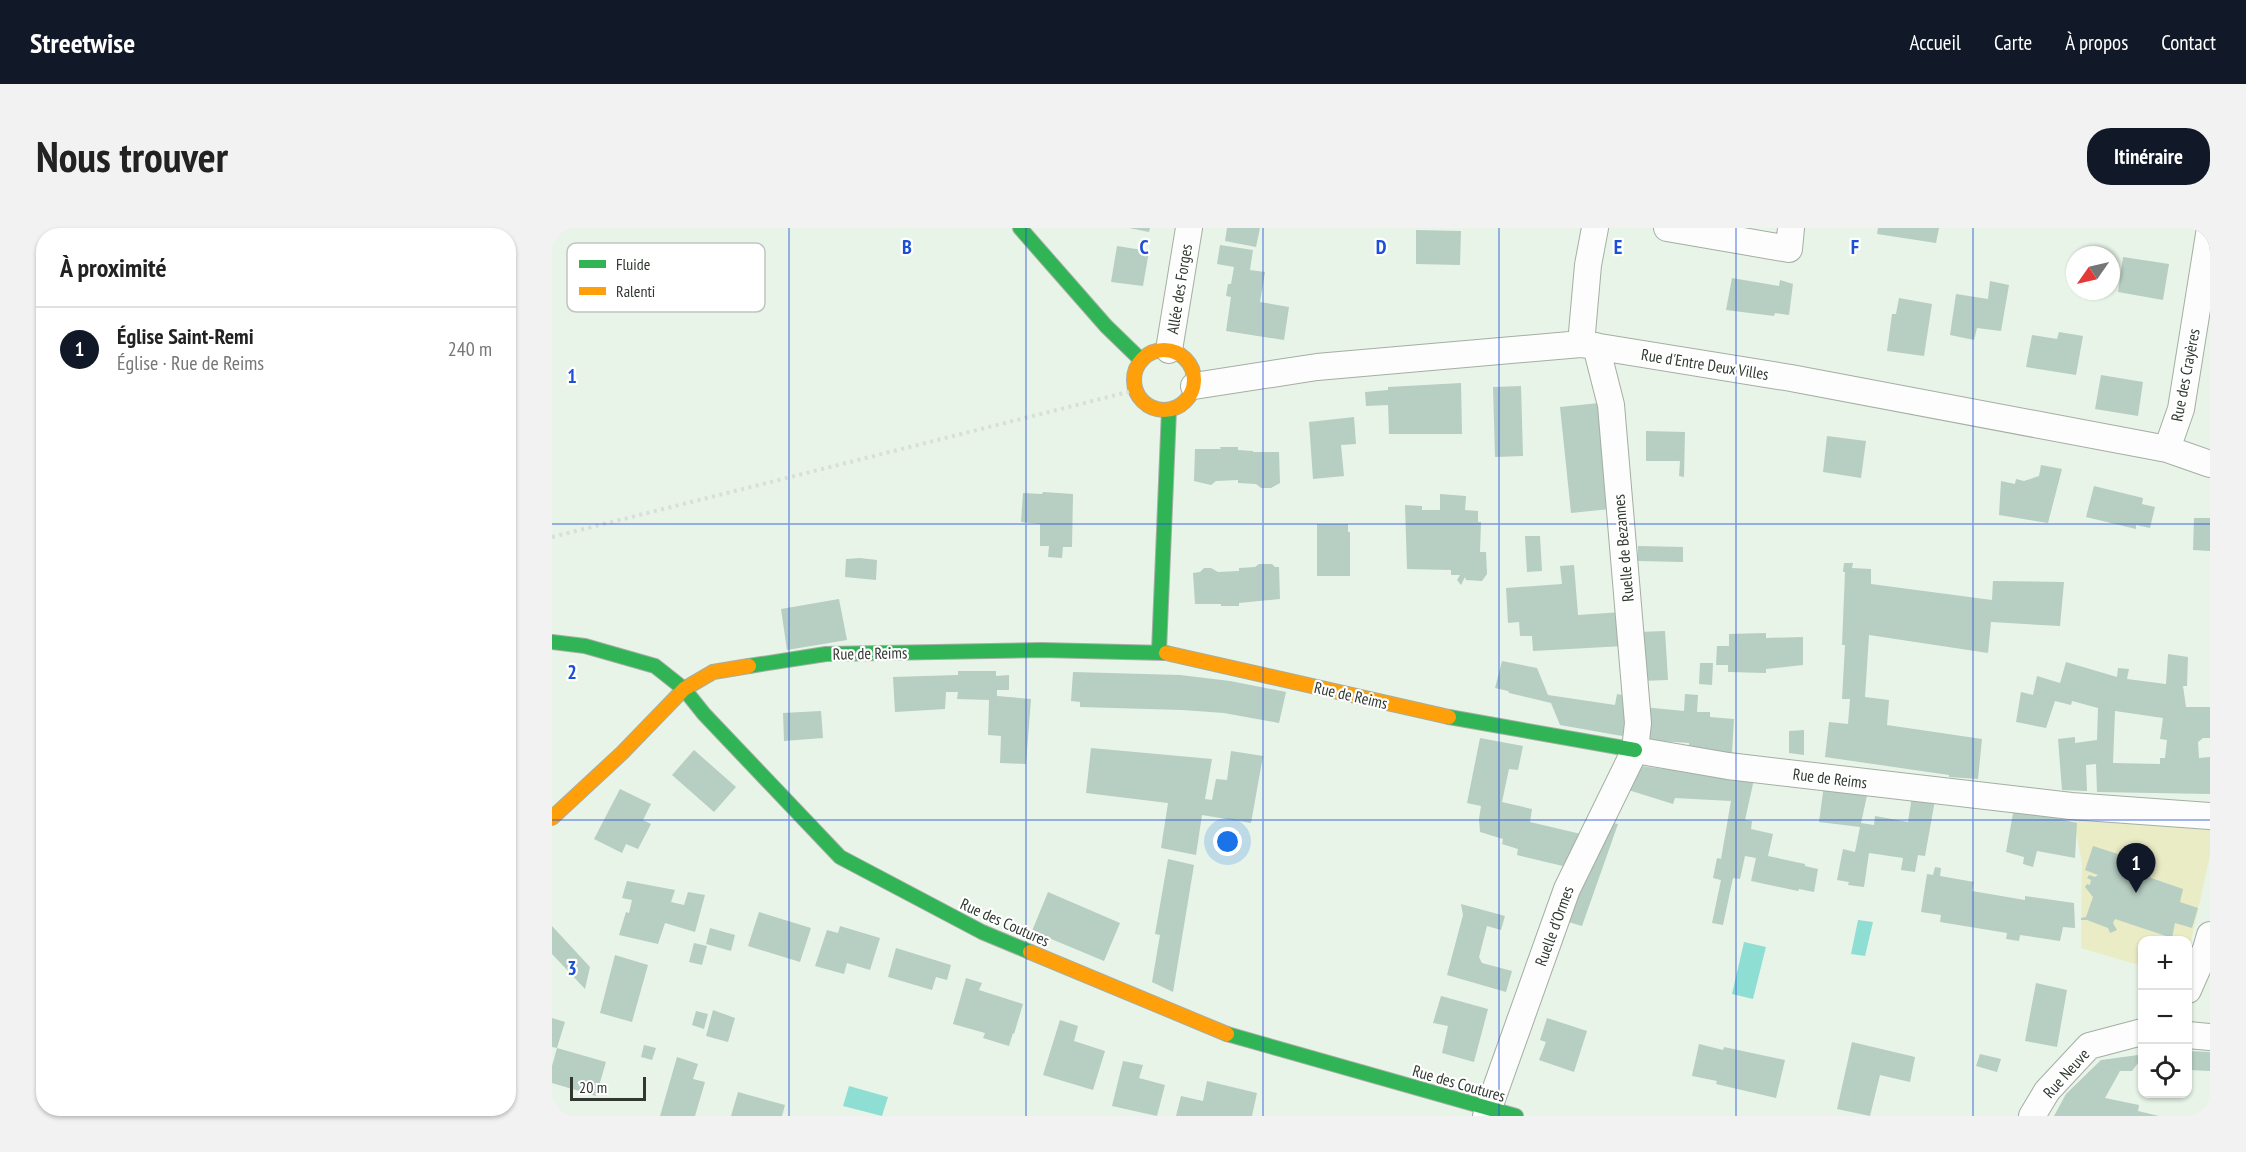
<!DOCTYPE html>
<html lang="fr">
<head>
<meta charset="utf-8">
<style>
  body { margin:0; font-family:"PT Sans Narrow",sans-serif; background:#f2f2f2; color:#222 }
  .controls { position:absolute; right:18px; bottom:18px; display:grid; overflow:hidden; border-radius:12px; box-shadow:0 2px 4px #0004 }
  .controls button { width:54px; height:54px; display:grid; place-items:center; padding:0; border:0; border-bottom:2px solid #e0e0e0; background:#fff; color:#222; font:30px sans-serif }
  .compass { position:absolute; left:1514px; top:18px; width:54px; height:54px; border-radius:50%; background:#fff; box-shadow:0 2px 4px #0004; rotate:236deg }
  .scale { position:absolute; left:18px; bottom:15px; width:76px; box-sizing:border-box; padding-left:6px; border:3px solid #303830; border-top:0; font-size:16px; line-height:21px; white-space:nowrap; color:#303830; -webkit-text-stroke:4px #fff; paint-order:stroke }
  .you { position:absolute; left:676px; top:614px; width:21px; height:21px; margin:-15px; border:4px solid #fff; border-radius:50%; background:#1a73e8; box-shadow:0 0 0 9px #1a73e833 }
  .badge { display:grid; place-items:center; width:39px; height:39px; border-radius:50%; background:#111827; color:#fff; font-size:20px; font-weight:700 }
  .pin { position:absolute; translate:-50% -50px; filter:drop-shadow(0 2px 3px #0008) }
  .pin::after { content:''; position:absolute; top:32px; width:21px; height:18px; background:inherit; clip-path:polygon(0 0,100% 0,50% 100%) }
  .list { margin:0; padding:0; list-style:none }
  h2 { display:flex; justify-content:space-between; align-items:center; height:78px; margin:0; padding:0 24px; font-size:26px }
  h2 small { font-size:20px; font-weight:400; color:#767676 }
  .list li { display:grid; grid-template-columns:39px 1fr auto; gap:18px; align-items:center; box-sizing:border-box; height:84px; padding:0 24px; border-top:2px solid #e0e0e0 }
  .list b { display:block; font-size:22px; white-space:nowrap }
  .list p { margin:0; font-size:20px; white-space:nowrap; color:#767676 }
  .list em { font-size:20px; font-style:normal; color:#767676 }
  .icon { flex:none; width:33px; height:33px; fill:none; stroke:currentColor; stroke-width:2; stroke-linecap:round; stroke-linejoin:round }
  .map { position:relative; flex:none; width:1658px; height:888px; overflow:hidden; border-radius:24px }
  header { display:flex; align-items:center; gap:36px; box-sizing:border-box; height:84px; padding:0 30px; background:#111827; color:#fff }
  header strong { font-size:28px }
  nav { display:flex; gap:33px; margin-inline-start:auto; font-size:21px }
  .intro { display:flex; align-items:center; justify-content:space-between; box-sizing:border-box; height:144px; padding:0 36px }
  h1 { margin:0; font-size:42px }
  .button { padding:15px 27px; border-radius:24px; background:#111827; color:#fff; font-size:21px; font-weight:700 }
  main { display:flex; gap:36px; padding:0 36px }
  aside { flex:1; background:#fff; border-radius:24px; box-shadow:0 2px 4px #0004 }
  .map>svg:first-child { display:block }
  .green { fill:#eaecc6 }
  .water { fill:#8fded4 }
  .building { fill:#b7cec2; fill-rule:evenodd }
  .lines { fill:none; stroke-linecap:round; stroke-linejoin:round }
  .street-casing { stroke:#a4aea4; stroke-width:28 }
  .fast-casing { stroke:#a4aea4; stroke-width:16 }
  .slow-casing { stroke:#a4aea4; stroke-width:16 }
  .path { stroke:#dadeda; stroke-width:4; stroke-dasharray:3 4.5; stroke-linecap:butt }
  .street { stroke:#fcfdfc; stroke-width:26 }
  .fast { stroke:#30b455; stroke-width:14 }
  .slow { stroke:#ff9f0a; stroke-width:14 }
  .grid { fill:none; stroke:#1d4ed8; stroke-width:1.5; stroke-opacity:0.55 }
  .labels { text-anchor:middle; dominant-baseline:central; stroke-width:4.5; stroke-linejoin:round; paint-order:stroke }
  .street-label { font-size:16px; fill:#303830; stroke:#fff }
  .key { fill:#fff; stroke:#c1c3c1; stroke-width:1.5 }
  .key-label { font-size:16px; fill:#303830 }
  .grid-label { font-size:20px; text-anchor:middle; font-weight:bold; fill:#1d4ed8; stroke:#fff; stroke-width:4.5; stroke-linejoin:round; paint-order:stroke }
</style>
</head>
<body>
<header>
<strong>Streetwise</strong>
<nav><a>Accueil</a><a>Carte</a><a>À propos</a><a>Contact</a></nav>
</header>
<div class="intro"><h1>Nous trouver</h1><a class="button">Itinéraire</a></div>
<main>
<aside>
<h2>À proximité<small></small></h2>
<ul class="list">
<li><span class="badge">1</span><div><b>Église Saint-Remi</b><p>Église · Rue de Reims</p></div><em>240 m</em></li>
</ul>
</aside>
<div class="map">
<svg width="1658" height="888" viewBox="0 0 1658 888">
  <rect width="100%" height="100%" fill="#e8f4e8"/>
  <path class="green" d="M1519 578 1658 602V627L1636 727V712H1590V738L1529 720 1530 635Z"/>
  <path class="water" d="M1306 692 1321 694 1313 728 1299 726Z
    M1192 714 1214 719 1201 771 1180 766Z
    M297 858 336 869 330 888 291 878Z"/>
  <path class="building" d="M577 0H598L597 4Z
    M675 0H708L704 19 673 13Z
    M1326 0H1387L1384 15 1325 6Z
    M864 2 909 3 908 37 864 36Z
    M668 17 701 22 698 42 713 44 708 74 737 79 732 112 674 103 679 69 674 68 676 56H679L682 39 665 36Z
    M565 18 597 23 591 58 559 54Z
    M1571 29 1617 36 1611 72 1566 64Z
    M1180 50 1227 58 1228 52 1241 56 1237 87 1223 85 1222 88 1174 82Z
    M1438 53 1457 57 1449 103 1425 100 1422 112 1398 107 1404 66 1436 71Z
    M1347 70 1380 76 1372 128 1335 123 1340 86H1344Z
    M1507 104 1531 108 1524 147 1474 139 1480 107 1505 111Z
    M1549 147 1591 154 1586 188 1543 181Z
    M909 155 910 206H837L836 177 814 178 813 164 836 162V159Z
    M969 158 971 228 943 229 941 159Z
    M1047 175 1058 281 1019 285 1008 179Z
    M802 189 804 216 789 217 792 248 761 251 757 194Z
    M1094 203 1133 204 1132 249 1127 248 1128 233H1094Z
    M1275 208 1314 213 1309 250 1271 244Z
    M668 219H686V222L701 223V224H727L728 255 719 260H709L704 256 686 255V252L664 253 659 257 642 253 643 221H669Z
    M1489 237 1510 241 1496 295 1447 287 1449 253 1463 256 1464 251 1472 253 1487 248Z
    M1542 258 1591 270 1590 276 1603 279 1598 300 1584 297V301L1534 289Z
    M491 264 521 266 520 319H511L510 330 496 329 497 318H488V296L469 294 471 265 490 266Z
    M888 266 914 268 913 282 926 283V294H929L928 324H934L935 346 930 353 914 352 913 349 909 357 905 352 908 347H899V342L855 341 853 277 870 278V282H888Z
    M1642 290H1658V323L1641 322Z
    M765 296H796V304H798V348H765Z
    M973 308H988L990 343 975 344Z
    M1086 318 1131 319V334L1086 333Z
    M308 330 325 332 324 352 293 349 294 331Z
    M1292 335H1301L1300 340 1319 341V356L1440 372 1441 353 1512 354 1508 398 1439 394 1436 425 1317 407 1313 469 1337 472 1335 497 1430 511 1426 551 1397 549V547L1273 529 1277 494 1296 496 1298 471H1290L1293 417H1290L1293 344H1291Z
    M707 336H720L723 339H727L728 371 687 375V378H669V376H643L641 345 648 344 652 340H659L666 344 687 343V340L703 339Z
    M1022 337 1026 387 1070 384 1072 418 981 423 980 408H968L967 394 956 395 954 360 1010 356 1008 338Z
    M287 371 295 412 235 422 229 381Z
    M1113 403 1116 452 1089 453 1086 404Z
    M1214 405V410L1251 409V437L1214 441V445L1176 444V437H1164L1165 418H1177V406Z
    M1616 426 1636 429 1635 458H1631L1634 479H1658V510H1651L1646 514 1647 530 1658 529V566L1545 564 1544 536 1534 537 1535 563 1510 562 1506 511 1523 509V515L1545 512 1546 480 1520 473 1519 477 1503 473 1494 500 1464 494 1469 464 1481 467 1485 448 1508 455 1514 434 1565 449 1566 440 1577 441 1575 451 1614 456ZM1563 483 1611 490 1608 511 1615 512 1613 530H1608V536L1561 535Z
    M950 433 985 440 996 467 1063 477 1065 466 1076 468 1079 496 1070 508 1008 497 999 475 957 465 956 463 943 460Z
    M1148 435H1161L1160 457 1147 456Z
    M406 443H444V448L457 447V462H445V468L479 471 474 536 448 535 449 508 436 507 437 472 405 471 406 464H394L393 481 343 484 341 449 406 447Z
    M521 444 628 447 678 453 734 464 727 495 672 485 630 482 528 479V474L519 473Z
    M1133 466 1146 467 1145 484H1158V489L1182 491 1180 525 1137 520V515L1093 512 1091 479 1132 483Z
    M269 483 271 510 232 513 231 485Z
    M1252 502V527L1237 525V503Z
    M928 510 971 518 966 542 957 541 950 574 980 581 978 594 1029 606 1015 639 965 627 966 621 950 616 951 611 928 604 927 591 929 578 915 575Z
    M539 520 660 531 653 571 660 572 664 551 675 552 679 523 711 528 699 595 650 587 644 627 609 620 616 575 534 565Z
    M142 522 184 559 162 584 120 547Z
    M1081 537 1129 543 1203 547 1193 592 1200 593 1199 601 1221 606 1216 628 1253 636V638L1266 641 1262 664 1247 661 1246 663 1199 653 1204 630 1193 628 1188 651 1181 650 1171 697 1160 695 1169 652 1161 650 1165 630 1169 631 1179 573 1123 570 1121 576 1070 560Z
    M1272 557 1316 563 1309 595 1322 597 1323 588 1356 594 1360 568 1383 572 1373 628 1366 627 1363 644 1349 642 1351 630 1317 625 1312 659 1296 657 1297 654 1285 652 1291 621 1303 624 1308 599 1267 594Z
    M68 561 99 576 91 592 99 596 86 621 74 616 70 625 42 611Z
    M1462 580 1525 595 1523 630 1485 623 1481 639 1471 636 1472 629 1454 624Z
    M1054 593 1066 596 1030 698 1013 693Z
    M1541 618 1578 630 1585 628 1586 632 1582 633 1579 643 1631 661 1628 674 1646 680 1640 700 1623 695 1620 710 1563 691 1561 695 1565 702 1558 705 1556 700 1535 692H1529V690L1534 689 1541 669 1533 659 1535 656 1538 657 1539 652 1535 650 1537 647 1543 649 1546 647 1533 642Z
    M616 631 642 637 621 764 600 754 608 707 603 706Z
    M1383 639 1389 640 1388 648 1422 654 1420 663 1473 672V668L1522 675 1523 700 1511 699 1508 713 1468 707 1467 713 1454 711 1455 705 1388 694 1389 687 1369 684 1375 646 1381 647Z
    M75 653 123 662 119 674 132 677 136 664 153 667 143 704 113 695 106 716 67 707 74 684 77 685 80 672 70 670Z
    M496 664 568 695 552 733 480 703Z
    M909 676 953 688 949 702 935 698 927 729 930 735 960 743 954 764 895 747 911 687Z
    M207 684 259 700 248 734 196 718Z
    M0 698 38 739 33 761 0 726Z
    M288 698 328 710 318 742 295 735 292 746 263 738 275 702 286 705Z
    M158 700 183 707 179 723 154 716Z
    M142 715 155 718 150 737 137 734Z
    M344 720 399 737 395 752 384 749 380 762 336 749Z
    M63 727 96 737 80 794 48 785Z
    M414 750 430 755 427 762 471 776 462 806 461 805 457 818 431 810 433 805 401 796Z
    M1484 755 1515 762 1505 819 1473 813Z
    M889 768 936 781 922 834 890 825 896 798 881 795Z
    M161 782 183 790 176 814 154 808Z
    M144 783 156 786 152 801 140 797Z
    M0 790 13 794 5 820 0 819Z
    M995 790 1035 803 1022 844 987 832 994 814 988 812Z
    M508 792 526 798 522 813 553 823 541 862 491 847Z
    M1300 814 1363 829 1358 854 1328 847 1318 888 1285 881Z
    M1147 816 1171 822 1172 819 1233 832 1224 870 1164 856 1165 853 1140 848Z
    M92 817 104 820 100 832 89 829Z
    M5 820 54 834 44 868 0 855V838Z
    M1636 823 1658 824V843L1636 842Z
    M1428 826 1449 831 1445 844 1424 838Z
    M1586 827V835L1580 843H1568L1553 870 1587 877 1586 883 1607 888H1502L1514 866 1549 832Z
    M125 829 146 836 141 851 153 854 143 888H108Z
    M571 833 591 837 587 850 613 857 605 888 560 878Z
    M655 853 705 865 700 888H624L629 868 651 873Z
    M186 864 233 877 230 888H179Z"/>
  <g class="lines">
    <g class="street-casing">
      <path id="street" d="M1115 0 1237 21 1239 0
        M1029 116 1036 37 1043 0
        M617 122 637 0
        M642 158 765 139 1029 116 1239 150 1615 221 1658 236
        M1615 221 1629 181 1658 0
        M1083 522 1176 538 1519 578 1658 588
        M1636 762 1654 721 1658 707
        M1636 807 1658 809
        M934 888 1015 661 1083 522 1086 495 1059 177 1044 118
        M1480 888 1495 863 1537 818 1590 804"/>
    </g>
    <g class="fast-casing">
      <path id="fast" d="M468 0 554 98 589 132
        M0 414 33 418 103 438 132 461 152 486 288 629 430 704 478 724
        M607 423 617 182
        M197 438 274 426 489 422 614 425
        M897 489 1083 522
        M675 806 964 888"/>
    </g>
    <g class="slow-casing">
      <path id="slow" d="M582 152a30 30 0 1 1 60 0a30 30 0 1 1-60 0Z
        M614 425 897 489
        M0 590 70 525 132 461 161 444 197 438
        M478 724 675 806"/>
    </g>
    <path class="path" d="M0 309 584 162"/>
    <use href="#street" class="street"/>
    <use href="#fast" class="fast"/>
    <use href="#slow" class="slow"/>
  </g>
  <path class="grid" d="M237 0V888M474 0V888M711 0V888M947 0V888M1184 0V888M1421 0V888M0 296H1658M0 592H1658"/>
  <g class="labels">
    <g class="street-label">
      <text transform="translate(627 61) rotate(-81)">Allée des Forges</text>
      <text transform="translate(1153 136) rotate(9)">Rue d'Entre Deux Villes</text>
      <text transform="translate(1633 147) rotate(-79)">Rue des Crayères</text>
      <text transform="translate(1071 320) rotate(-95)">Ruelle de Bezannes</text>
      <text transform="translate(318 425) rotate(-1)">Rue de Reims</text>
      <text transform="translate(799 467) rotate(13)">Rue de Reims</text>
      <text transform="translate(1278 550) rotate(7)">Rue de Reims</text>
      <text transform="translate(453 694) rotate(24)">Rue des Coutures</text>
      <text transform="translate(1002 698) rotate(-70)">Ruelle d'Ormes</text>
      <text transform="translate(1514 845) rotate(-48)">Rue Neuve</text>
      <text transform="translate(907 855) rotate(16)">Rue des Coutures</text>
    </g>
  </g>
  <rect x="15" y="15" width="198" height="69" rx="9" class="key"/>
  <rect x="27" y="32" width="27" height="8" fill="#30b455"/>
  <rect x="27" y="59" width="27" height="8" fill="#ff9f0a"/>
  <g class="key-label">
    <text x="64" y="42">Fluide</text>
    <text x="64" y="69">Ralenti</text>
  </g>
  <g class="grid-label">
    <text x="355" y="26">B</text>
    <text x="592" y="26">C</text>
    <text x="829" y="26">D</text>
    <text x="1066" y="26">E</text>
    <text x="1303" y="26">F</text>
    <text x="20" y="155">1</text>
    <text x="20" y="451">2</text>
    <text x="20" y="747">3</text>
  </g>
</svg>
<div class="controls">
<button>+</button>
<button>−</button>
<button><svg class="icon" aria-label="locate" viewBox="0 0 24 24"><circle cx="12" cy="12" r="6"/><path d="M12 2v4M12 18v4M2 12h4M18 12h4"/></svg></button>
</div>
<svg class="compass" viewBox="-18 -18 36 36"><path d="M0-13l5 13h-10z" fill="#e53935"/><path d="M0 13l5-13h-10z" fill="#767676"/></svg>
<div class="scale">20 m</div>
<div class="you"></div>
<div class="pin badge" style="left:1584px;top:665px">1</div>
</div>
</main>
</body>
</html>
